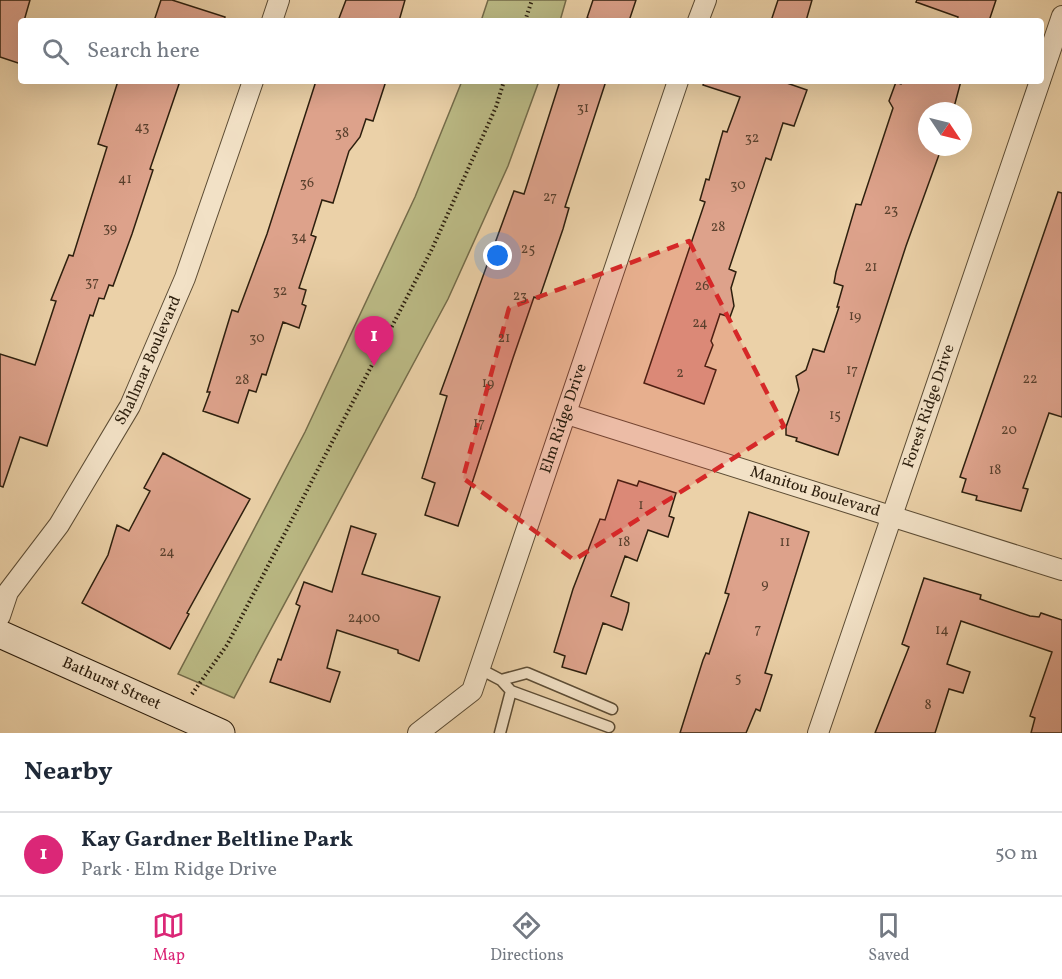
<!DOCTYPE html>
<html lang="en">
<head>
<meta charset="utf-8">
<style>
  body { margin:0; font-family:Vollkorn,serif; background:#f2f2f3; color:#1f2937 }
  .compass { position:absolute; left:918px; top:102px; width:54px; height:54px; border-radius:50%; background:#fff; box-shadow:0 6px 24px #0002; rotate:125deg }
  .you { position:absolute; left:498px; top:256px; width:21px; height:21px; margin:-15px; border:4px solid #fff; border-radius:50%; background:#1a73e8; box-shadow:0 0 0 9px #1a73e833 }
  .badge { display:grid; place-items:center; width:39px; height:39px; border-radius:50%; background:#db2777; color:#fff; font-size:20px; font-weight:700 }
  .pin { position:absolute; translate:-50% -50px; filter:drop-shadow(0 2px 3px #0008) }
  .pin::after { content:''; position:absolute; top:32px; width:21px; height:18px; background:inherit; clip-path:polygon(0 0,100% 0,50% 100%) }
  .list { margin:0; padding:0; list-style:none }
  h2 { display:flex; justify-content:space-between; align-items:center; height:78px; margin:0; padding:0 24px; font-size:26px }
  h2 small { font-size:20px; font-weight:400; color:#747a83 }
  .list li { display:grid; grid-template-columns:39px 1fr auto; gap:18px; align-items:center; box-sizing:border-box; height:84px; padding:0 24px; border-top:2px solid #e0e1e3 }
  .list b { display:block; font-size:22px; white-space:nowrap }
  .list p { margin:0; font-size:20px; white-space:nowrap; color:#747a83 }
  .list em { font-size:20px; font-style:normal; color:#747a83 }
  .icon { flex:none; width:33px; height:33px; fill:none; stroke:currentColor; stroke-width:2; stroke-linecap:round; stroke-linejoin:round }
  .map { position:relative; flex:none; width:1062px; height:733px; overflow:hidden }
  .search { position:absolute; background:#fff; box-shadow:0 6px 24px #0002; left:18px; right:18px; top:18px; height:66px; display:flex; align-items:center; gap:15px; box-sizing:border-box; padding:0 21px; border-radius:6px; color:#747a83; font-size:22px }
  .sheet { height:162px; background:#fff }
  nav { display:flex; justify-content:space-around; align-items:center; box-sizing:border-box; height:84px; border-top:2px solid #e0e1e3; background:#fff; font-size:16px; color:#747a83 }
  nav a { display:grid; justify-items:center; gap:3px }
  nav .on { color:#db2777 }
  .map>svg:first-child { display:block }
  .green { fill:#bbba85; stroke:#746c4a; stroke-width:1.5 }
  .building { fill:#dda28b; stroke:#2d1f0e; stroke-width:1.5 }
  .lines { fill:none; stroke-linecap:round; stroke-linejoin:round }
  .service-casing { stroke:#5c4c34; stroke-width:13 }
  .minor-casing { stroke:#5c4c34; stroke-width:22 }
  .secondary-casing { stroke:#2d1f0e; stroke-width:29 }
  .path { stroke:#2d1f0e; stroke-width:4; stroke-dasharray:1.5 3; stroke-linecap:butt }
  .service { stroke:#f2e1c6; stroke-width:10 }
  .minor { stroke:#f2e1c6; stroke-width:20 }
  .secondary { stroke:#f2e1c6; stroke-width:27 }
  .marked { fill:#d62828; fill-opacity:0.2; stroke:#d62828; stroke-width:4.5; stroke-dasharray:12 8; stroke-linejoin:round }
  .labels { text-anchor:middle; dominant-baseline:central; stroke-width:4.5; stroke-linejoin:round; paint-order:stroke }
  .number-label { font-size:14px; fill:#59402d }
  .street-label { font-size:16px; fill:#2d1f0e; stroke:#f2e1c6 }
</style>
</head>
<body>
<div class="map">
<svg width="1062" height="733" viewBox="0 0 1062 733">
  <rect width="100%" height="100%" fill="#ebd1a8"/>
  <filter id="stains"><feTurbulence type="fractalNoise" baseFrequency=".00333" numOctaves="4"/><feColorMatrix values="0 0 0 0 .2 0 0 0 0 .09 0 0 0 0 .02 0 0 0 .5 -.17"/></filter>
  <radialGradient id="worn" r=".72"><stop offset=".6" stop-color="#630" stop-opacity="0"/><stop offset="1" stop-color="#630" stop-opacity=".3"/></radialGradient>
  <path class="green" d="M488 0H566L560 21H481Z
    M462 81H539L508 166 448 299 234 698 178 674 305 432 415 197Z"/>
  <path class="building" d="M0 0H30L24 21H21V64L0 57Z
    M161 0H172L225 17 224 21H154Z
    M346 0H405L399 21H338Z
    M593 0H636L629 21H597L587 18Z
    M778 0H812L806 21H771Z
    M917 0H996L989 21H957L958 17 916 2Z
    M118 81H180L150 169 153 170 132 234 113 286 109 285 104 299 99 298 93 316 90 315 47 446 20 437 3 487 0 486V354L35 365 56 301 51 300 69 255 73 256 107 147 98 144Z
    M316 81H386L373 121 366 119 360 137 349 151 333 203 322 200 311 235 316 237 299 288 306 290 302 304 306 306 299 328 283 322 266 375 262 374 256 392 249 390 238 423 203 411 210 392H207L232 310 238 312 267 234Z
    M560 81H606L565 207 569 208 563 229 539 299 534 297 513 358 458 526 425 515 435 483 422 478 447 396 440 394 514 191 524 194Z
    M704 81H781L807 90 794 126 783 123 771 160 766 158 729 269 736 272 731 288 734 306 730 317 720 314 711 341 713 345 705 366 716 370 704 404 644 383 705 202 700 200 706 179 709 180 723 131 727 132 740 97 703 85Z
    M902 81H961L953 111H927V147L940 152 906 246 838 455 796 441 797 438 786 435V427L799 390 796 376 806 370 813 349 824 352 839 307H837L843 286 834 283 836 272 856 204 861 205 893 108 889 101 896 82 901 84Z
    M1058 192 1062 193V417L1049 413 1023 488 1028 489 1021 511 976 500 977 496 962 492 966 479 960 477Z
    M163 453 250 499 187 613 189 614 170 649 82 603 108 555 117 525 129 531 150 491 144 488Z
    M618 480 637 486 639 481 676 493 669 516 674 518 668 537 648 530 637 561 625 556 611 596 629 603 628 611 622 630 603 623 586 674 562 667 565 656 554 652 573 589 600 519 605 520Z
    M749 512 809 532 765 673 772 675 760 711 756 709 746 733H680L703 660 706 653 709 654 729 594 725 593Z
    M351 526 376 534 362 574 440 597 419 661 398 653V650L337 630 327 668 340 672 330 702 270 682 278 659 281 660 300 606 296 604 304 582 332 592Z
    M924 578 981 595 980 599 1030 616 1039 617 1041 613 1062 620V733H1031L1035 718 1030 716 1052 652 961 621 947 664 970 672 963 693 949 689 935 733H875L909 647 902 644Z"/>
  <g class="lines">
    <g class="service-casing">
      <path id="service" d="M480 669 501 680 511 691 500 733
        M501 680 527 673 612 709
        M511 691 609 727"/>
    </g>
    <g class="minor-casing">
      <g id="minor">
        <path d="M272 21 279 0"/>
        <path d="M698 21 706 0"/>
        <path d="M1041 78 1062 16"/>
        <path id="s1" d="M567 414 1062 570"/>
        <path id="s2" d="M0 616 8 592 59 525 130 406 185 278 253 81"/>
        <path id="s3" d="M418 733 472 691 678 81"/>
        <path id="s4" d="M818 733 1040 81"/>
      </g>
    </g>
    <g class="secondary-casing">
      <g id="secondary">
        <path id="s5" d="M0 634 221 733"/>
      </g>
    </g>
    <path class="path" d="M525 21 532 0
      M192 694 227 645 432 249 496 107 504 81"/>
    <use href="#service" class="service"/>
    <use href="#minor" class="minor"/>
    <use href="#secondary" class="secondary"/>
  </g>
  <path class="marked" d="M689 241 784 426 574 560 463 478 509 308Z"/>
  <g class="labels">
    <g class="number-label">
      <text x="583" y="108">31</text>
      <text x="142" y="127">43</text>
      <text x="342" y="133">38</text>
      <text x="752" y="138">32</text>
      <text x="125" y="179">41</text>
      <text x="307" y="183">36</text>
      <text x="738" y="185">30</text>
      <text x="550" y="197">27</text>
      <text x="891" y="210">23</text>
      <text x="718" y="227">28</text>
      <text x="110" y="228">39</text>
      <text x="299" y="237">34</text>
      <text x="528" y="249">25</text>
      <text x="871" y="267">21</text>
      <text x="92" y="282">37</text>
      <text x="702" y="286">26</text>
      <text x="280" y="291">32</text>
      <text x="520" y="296">23</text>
      <text x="855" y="316">19</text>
      <text x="700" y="323">24</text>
      <text x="257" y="338">30</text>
      <text x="504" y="338">21</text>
      <text x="852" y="370">17</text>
      <text x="680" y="373">2</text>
      <text x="1030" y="379">22</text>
      <text x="242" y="380">28</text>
      <text x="488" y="383">19</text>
      <text x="835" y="415">15</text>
      <text x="479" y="423">17</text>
      <text x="1009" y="430">20</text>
      <text x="995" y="470">18</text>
      <text x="641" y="505">1</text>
      <text x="624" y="542">18</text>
      <text x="785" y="542">11</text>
      <text x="167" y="552">24</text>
      <text x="765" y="584">9</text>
      <text x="364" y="618">2400</text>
      <text x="758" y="629">7</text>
      <text x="942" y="630">14</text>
      <text x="738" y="678">5</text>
      <text x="928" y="705">8</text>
    </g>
    <g class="street-label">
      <text stroke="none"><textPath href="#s2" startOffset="297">Shallmar Boulevard</textPath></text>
      <text stroke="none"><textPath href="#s4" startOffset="345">Forest Ridge Drive</textPath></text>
      <text stroke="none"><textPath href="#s3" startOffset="356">Elm Ridge Drive</textPath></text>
      <text stroke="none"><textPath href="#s1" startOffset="260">Manitou Boulevard</textPath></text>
      <text stroke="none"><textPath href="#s5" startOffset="122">Bathurst Street</textPath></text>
    </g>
  </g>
  <rect width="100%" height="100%" filter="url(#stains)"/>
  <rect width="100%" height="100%" fill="url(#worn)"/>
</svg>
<svg class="compass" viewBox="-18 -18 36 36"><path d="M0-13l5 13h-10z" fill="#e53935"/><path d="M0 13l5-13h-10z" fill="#747a83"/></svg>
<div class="you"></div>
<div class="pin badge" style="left:374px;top:366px">1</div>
<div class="search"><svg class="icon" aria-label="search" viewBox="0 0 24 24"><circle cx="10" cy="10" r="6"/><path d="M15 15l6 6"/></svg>Search here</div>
</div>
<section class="sheet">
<h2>Nearby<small></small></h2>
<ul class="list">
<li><span class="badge">1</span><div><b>Kay Gardner Beltline Park</b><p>Park · Elm Ridge Drive</p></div><em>50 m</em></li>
</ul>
</section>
<nav>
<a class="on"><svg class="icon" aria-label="map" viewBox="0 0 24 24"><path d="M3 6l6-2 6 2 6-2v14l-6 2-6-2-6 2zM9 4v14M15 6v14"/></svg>Map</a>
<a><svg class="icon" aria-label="directions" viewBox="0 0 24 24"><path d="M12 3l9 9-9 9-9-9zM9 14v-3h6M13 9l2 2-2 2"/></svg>Directions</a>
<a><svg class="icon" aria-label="saved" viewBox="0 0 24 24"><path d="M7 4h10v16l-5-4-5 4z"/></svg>Saved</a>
</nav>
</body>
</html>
